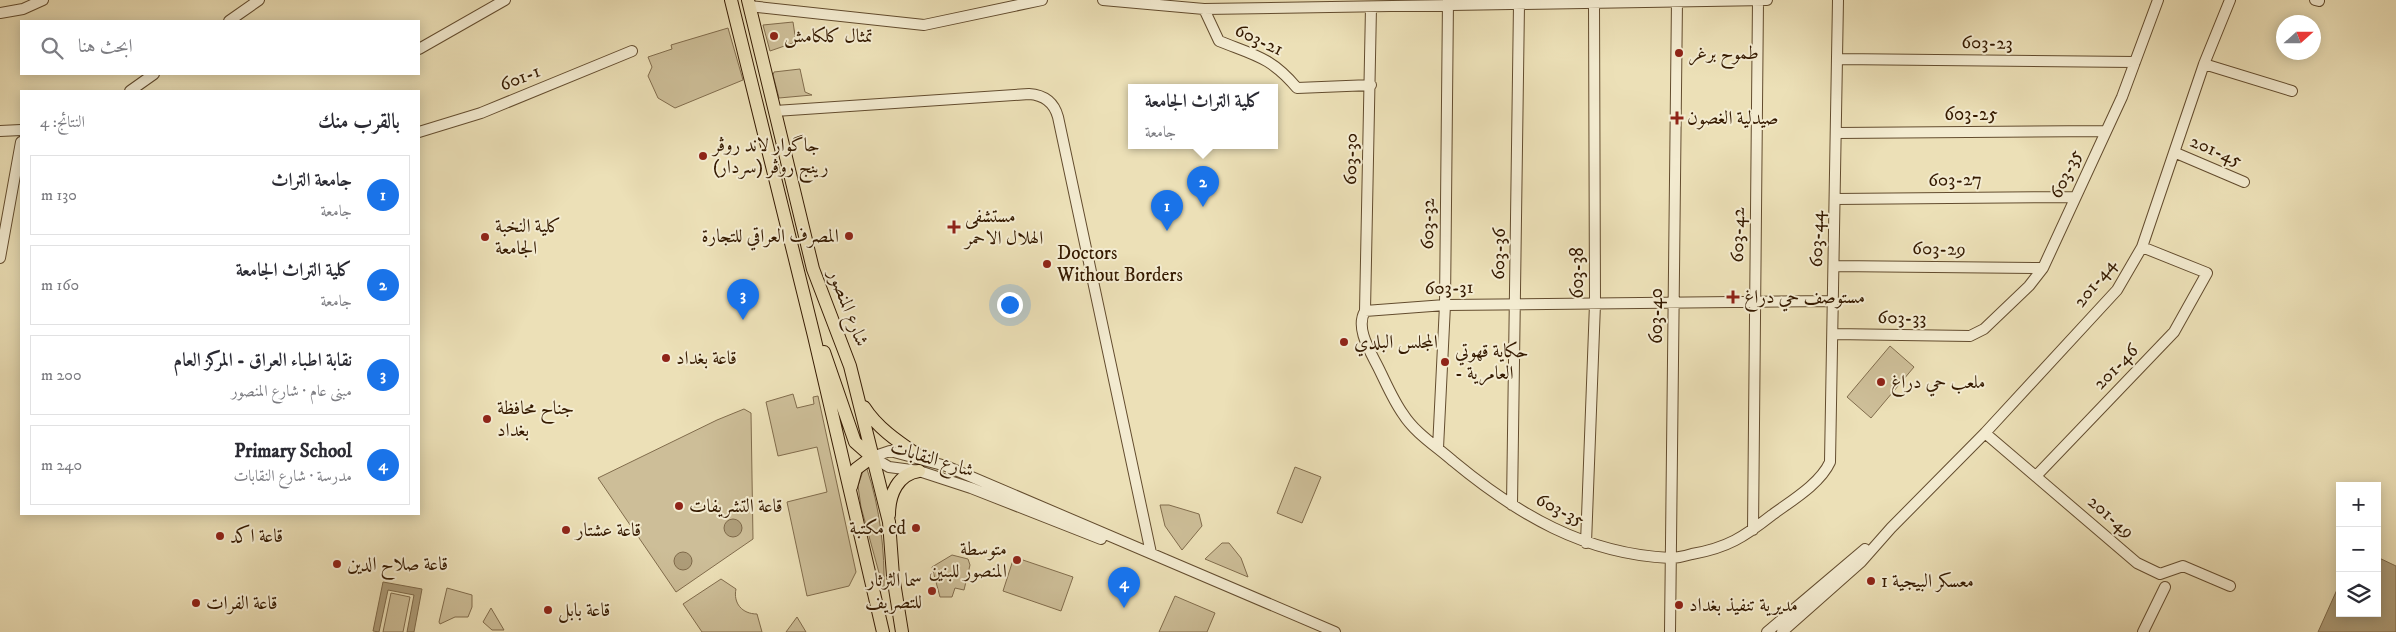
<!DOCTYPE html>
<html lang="ar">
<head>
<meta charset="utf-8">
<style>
  body { margin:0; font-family:"IM FELL DW Pica",Amiri,serif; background:#f2f2f3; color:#2b2b33; direction:rtl }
  .controls { position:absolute; right:15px; bottom:15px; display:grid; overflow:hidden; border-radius:0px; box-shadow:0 2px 12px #0003 }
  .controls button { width:45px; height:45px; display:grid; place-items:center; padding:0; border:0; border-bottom:1px solid #e1e1e2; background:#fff; color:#2b2b33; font:25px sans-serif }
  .compass { position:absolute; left:2276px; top:15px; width:45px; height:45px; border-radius:50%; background:#fff; box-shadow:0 2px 12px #0003; rotate:69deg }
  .you { position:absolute; left:1009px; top:304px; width:18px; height:18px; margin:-12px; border:4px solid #fff; border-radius:50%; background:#1a73e8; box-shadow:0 0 0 8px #1a73e833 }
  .badge { display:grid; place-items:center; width:32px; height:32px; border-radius:50%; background:#1a73e8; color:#fff; font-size:16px; font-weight:700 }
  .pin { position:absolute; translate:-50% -41px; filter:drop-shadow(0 1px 2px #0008) }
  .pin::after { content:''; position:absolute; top:26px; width:18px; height:15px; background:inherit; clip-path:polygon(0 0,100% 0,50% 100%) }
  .popup { position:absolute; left:1128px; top:84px; width:150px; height:65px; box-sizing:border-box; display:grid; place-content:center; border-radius:0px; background:#fff; filter:drop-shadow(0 1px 4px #0005); font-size:16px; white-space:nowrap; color:#7c7c81 }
  .popup b { font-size:19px; color:#2b2b33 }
  .popup::after { content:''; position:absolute; left:50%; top:100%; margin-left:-10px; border:10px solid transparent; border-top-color:#fff }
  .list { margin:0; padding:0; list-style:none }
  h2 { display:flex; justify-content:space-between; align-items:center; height:65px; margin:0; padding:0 20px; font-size:21px }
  h2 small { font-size:16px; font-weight:400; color:#7c7c81 }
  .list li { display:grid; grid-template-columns:32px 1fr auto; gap:15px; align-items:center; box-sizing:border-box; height:80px; margin:0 10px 10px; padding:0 10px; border:1px solid #e1e1e2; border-radius:0px }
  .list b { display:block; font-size:19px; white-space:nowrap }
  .list p { margin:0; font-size:16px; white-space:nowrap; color:#7c7c81 }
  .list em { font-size:16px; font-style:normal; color:#7c7c81 }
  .icon { flex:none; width:28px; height:28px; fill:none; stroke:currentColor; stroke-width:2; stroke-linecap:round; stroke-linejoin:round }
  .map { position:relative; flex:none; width:2396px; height:632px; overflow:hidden; direction:ltr }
  .search { position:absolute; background:#fff; box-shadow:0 2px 12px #0003; left:20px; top:20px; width:400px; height:55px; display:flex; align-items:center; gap:12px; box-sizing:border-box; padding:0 18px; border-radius:0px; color:#7c7c81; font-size:19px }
  .panel { position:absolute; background:#fff; box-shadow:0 2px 12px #0003; left:20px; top:90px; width:400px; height:425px; border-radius:0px; direction:rtl }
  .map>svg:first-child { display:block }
  .green { fill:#cdbe98; stroke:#816c4c }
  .water { fill:#ae9d79; stroke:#7e6949 }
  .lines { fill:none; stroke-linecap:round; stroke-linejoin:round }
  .minor-casing { stroke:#634c2e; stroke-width:12 }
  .major-casing { stroke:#351a00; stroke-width:14 }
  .minor { stroke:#f3ebd0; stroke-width:10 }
  .major { stroke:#ece0b7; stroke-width:12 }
  .poi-dot { fill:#8f2418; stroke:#f3ebd0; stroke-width:2 }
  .labels { text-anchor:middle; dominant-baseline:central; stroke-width:4; stroke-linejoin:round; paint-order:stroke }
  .poi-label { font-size:19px; fill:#351a00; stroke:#f3ebd0; text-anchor:start }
  .street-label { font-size:19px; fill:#351a00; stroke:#f3ebd0 }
</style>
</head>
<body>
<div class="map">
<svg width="2396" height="632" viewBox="0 0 2396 632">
  <rect width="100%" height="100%" fill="#ece0b7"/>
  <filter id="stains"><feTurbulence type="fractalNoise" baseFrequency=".004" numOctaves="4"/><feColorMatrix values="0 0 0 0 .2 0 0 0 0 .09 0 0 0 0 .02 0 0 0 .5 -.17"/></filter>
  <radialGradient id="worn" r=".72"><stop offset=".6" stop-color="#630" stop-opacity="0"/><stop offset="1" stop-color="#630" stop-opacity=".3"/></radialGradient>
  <path class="green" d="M793 22 796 42 770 51 763 25Z
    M728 28 743 80 675 108 658 98 648 76 652 67 648 57 672 49 671 45Z
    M800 69 805 92 812 95 779 98 773 75 774 72Z
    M1890 346 1914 367 1871 418 1847 397Z
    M793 394 797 408 814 404 813 397 818 396 856 572 849 586 807 596 787 502 827 492 817 447 778 456 766 402Z
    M744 409 751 413 753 539 676 592 598 478 717 420Z
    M1295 467 1321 477 1302 523 1277 513Z
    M864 468 867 469C880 508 885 551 884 591L861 507 858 486Z
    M1160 505H1169L1199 514 1202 526 1182 550 1165 526Z
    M1222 543H1229L1241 558 1248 577 1205 559Z
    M952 555 968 559 970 565 964 590 955 588 952 597H940L932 567Z
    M1014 557 1073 577 1061 611 1003 591Z
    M721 579 736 589C733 603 742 614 757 614L762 632H702L683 604Z
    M447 588 472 595V607L468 617H455L440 624 439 622Z
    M391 593 410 597 403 632H383Z
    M1175 596 1215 613 1207 632H1159Z
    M491 608 504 630H492L483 622Z
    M797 617 806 632H786Z"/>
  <path class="water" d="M724 528a9 9 0 1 1 18 0a9 9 0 1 1-18 0Z
    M674 561a9 9 0 1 1 18 0a9 9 0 1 1-18 0Z
    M2377 557 2396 566V632H2318L2340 583V613H2377Z
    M383 582 422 589 414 632H407L414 595 388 590 379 632 373 631Z"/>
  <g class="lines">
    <g class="minor-casing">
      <path id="minor" d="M1103 0 1204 9 1767 0
        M2315 0 2319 1
        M749 6 924 25 1042 0
        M1371 7 1365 311C1355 328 1370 351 1378 367 1386 383 1393 400 1403 414 1415 433 1436 446 1453 461 1517 514 1584 554 1670 558 1677 558 1685 556 1692 554 1727 548 1744 537 1772 515 1791 501 1820 484 1830 462L1838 0
        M1204 9 1219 41C1254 55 1271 57 1297 88L1371 85
        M0 13 23 9 43 0
        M229 21 259 0
        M419 49 505 0
        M1838 59 2135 62
        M2204 64 2292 91
        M130 91 154 74
        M775 111 1029 94C1044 95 1054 102 1058 117L1151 553
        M0 131 21 130
        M419 132 481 113 632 51
        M1836 133 2105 131
        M2176 153 2244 182
        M1835 199 2074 197
        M0 258 21 142
        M1834 266 2043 268
        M1365 311 1445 305 1834 301
        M1833 334 1970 336 1984 329 2029 286 2043 268 2122 97 2158 0
        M1985 433 2137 563 2160 574 2183 566 2230 586
        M1438 448 1445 305 1448 0
        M872 457 890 451 946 466 1335 632
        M872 457 889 467 919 471 971 488 1101 539
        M2036 476 2174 332 2207 273 2142 247
        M1512 505 1519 4
        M1753 530 1758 0
        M1586 543 1595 304 1594 3
        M1670 632 1677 0
        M1767 632 1865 549
        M1782 632 1861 562 1891 528 1985 433 2117 290 2142 247 2204 64 2230 0
        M2143 632 2165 587"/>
    </g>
    <g class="major-casing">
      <path id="major" d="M731 0 814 336 883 632
        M748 0 813 269 850 366 889 522 893 576 902 632
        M824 352 855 442 872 457
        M864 407C878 429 900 443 922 458
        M851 487 856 469 872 457
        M889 515C889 494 898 474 919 471"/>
    </g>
    <use href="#minor" class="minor"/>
    <use href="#major" class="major"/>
  </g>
  <g class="poi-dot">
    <circle cx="774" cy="36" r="5"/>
    <circle cx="1679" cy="53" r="5"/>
    <path d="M1674.5 110.5h5v5h5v5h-5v5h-5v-5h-5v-5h5z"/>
    <circle cx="703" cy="156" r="5"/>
    <path d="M951.5 219.5h5v5h5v5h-5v5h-5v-5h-5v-5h5z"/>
    <circle cx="849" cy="236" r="5"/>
    <circle cx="485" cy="237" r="5"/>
    <circle cx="1047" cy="264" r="5"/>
    <path d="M1730.5 289.5h5v5h5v5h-5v5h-5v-5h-5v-5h5z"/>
    <circle cx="1344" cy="342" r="5"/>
    <circle cx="666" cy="358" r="5"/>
    <circle cx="1445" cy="362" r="5"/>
    <circle cx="1881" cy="382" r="5"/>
    <circle cx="487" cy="419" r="5"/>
    <circle cx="679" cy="506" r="5"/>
    <circle cx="916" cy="528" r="5"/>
    <circle cx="566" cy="530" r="5"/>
    <circle cx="220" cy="536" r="5"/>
    <circle cx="1017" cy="560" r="5"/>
    <circle cx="337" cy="564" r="5"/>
    <circle cx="1871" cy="581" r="5"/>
    <circle cx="932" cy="591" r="5"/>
    <circle cx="196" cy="603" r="5"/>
    <circle cx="1679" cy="605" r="5"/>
    <circle cx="548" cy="610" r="5"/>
  </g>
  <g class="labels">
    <g class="poi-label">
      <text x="784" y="36">تمثال كلكامش</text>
      <text x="1689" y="53">طموح برغر</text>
      <text x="1687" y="118">صيدلية الغصون</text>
      <text x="713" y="145">جاگوار لاند روڤر<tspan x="713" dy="22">رينج روڤر (سردار)</tspan></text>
      <text x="965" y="216">مستشفى<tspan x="965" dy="22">الهلال الاحمر</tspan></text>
      <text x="495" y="226">كلية النخبة<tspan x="495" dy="22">الجامعة</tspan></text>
      <text x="839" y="236" text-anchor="end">المصرف العراقي للتجارة</text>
      <text x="1057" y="253">Doctors<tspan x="1057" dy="22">Without Borders</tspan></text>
      <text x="1744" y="297">مستوصف حي دراغ</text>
      <text x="1354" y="342">المجلس البلدي</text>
      <text x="1455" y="351">حكاية قهوتي<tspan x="1455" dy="22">- العامرية</tspan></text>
      <text x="676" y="358">قاعة بغداد</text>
      <text x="1891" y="382">ملعب حي دراغ</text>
      <text x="497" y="408">جناح محافظة<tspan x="497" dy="22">بغداد</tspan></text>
      <text x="689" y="506">قاعة التشريفات</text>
      <text x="906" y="528" text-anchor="end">مكتبة cd</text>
      <text x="576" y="530">قاعة عشتار</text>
      <text x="230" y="536">قاعة اكد</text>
      <text x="1007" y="549" text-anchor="end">متوسطة<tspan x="1007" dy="22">المنصور للبنين</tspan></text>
      <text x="347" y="564">قاعة صلاح الدين</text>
      <text x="922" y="580" text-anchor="end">سما الثرثار<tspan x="922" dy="22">للتصريف</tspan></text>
      <text x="1881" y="581">معسكر البيجية 1</text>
      <text x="206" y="603">قاعة الفرات</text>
      <text x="1689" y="605">مديرية تنفيذ بغداد</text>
      <text x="558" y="610">قاعة بابل</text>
    </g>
    <g class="street-label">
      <text transform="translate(1259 40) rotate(25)">603-21</text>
      <text transform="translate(1987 43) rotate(1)">603-23</text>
      <text transform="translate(520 78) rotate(-22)">601-1</text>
      <text x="1971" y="114">603-25</text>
      <text transform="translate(2216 151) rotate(23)">201-45</text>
      <text transform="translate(1351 159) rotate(-89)">603-30</text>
      <text transform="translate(2066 174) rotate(-65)">603-35</text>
      <text transform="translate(1955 180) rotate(-1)">603-27</text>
      <text transform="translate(1428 224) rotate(-89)">603-32</text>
      <text transform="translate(1738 235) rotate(-89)">603-42</text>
      <text transform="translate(1817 239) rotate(-89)">603-44</text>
      <text transform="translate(1939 249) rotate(1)">603-29</text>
      <text transform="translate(1499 254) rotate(-89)">603-36</text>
      <text transform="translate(1577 273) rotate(-90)">603-38</text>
      <text transform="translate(2095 283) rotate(-52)">201-44</text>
      <text transform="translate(1449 288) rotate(-2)">603-31</text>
      <text transform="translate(848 308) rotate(69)">شارع المنصور</text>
      <text transform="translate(1656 316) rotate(-90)">603-40</text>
      <text transform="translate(1902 318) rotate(1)">603-33</text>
      <text transform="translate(2116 367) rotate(-46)">201-46</text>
      <text transform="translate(932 459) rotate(17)">شارع النقابات</text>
      <text transform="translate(1560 510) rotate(27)">603-35</text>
      <text transform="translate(2111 517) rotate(41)">201-49</text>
    </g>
  </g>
  <rect width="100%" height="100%" filter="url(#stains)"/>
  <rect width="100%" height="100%" fill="url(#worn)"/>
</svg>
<div class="controls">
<button>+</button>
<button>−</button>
<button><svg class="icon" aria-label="layers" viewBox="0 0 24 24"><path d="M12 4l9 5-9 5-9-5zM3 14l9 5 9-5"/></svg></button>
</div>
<svg class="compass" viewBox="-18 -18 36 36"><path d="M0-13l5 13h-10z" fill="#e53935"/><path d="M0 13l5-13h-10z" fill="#7c7c81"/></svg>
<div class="you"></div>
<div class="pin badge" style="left:1167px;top:231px">1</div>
<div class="pin badge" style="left:1203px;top:207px">2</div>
<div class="popup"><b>كلية التراث الجامعة</b>جامعة</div>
<div class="pin badge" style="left:743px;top:320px">3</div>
<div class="pin badge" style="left:1124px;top:608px">4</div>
<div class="search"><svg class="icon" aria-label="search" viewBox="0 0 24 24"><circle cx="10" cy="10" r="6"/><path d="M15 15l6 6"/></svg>ابحث هنا</div>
<section class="panel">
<h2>بالقرب منك<small>النتائج: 4</small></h2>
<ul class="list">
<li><span class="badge">1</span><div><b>جامعة التراث</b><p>جامعة</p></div><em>130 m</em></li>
<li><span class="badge">2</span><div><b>كلية التراث الجامعة</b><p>جامعة</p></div><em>160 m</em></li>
<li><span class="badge">3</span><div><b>نقابة اطباء العراق - المركز العام</b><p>مبنى عام · شارع المنصور</p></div><em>200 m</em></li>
<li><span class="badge">4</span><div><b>Primary School</b><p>مدرسة · شارع النقابات</p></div><em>240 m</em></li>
</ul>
</section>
</div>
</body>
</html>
